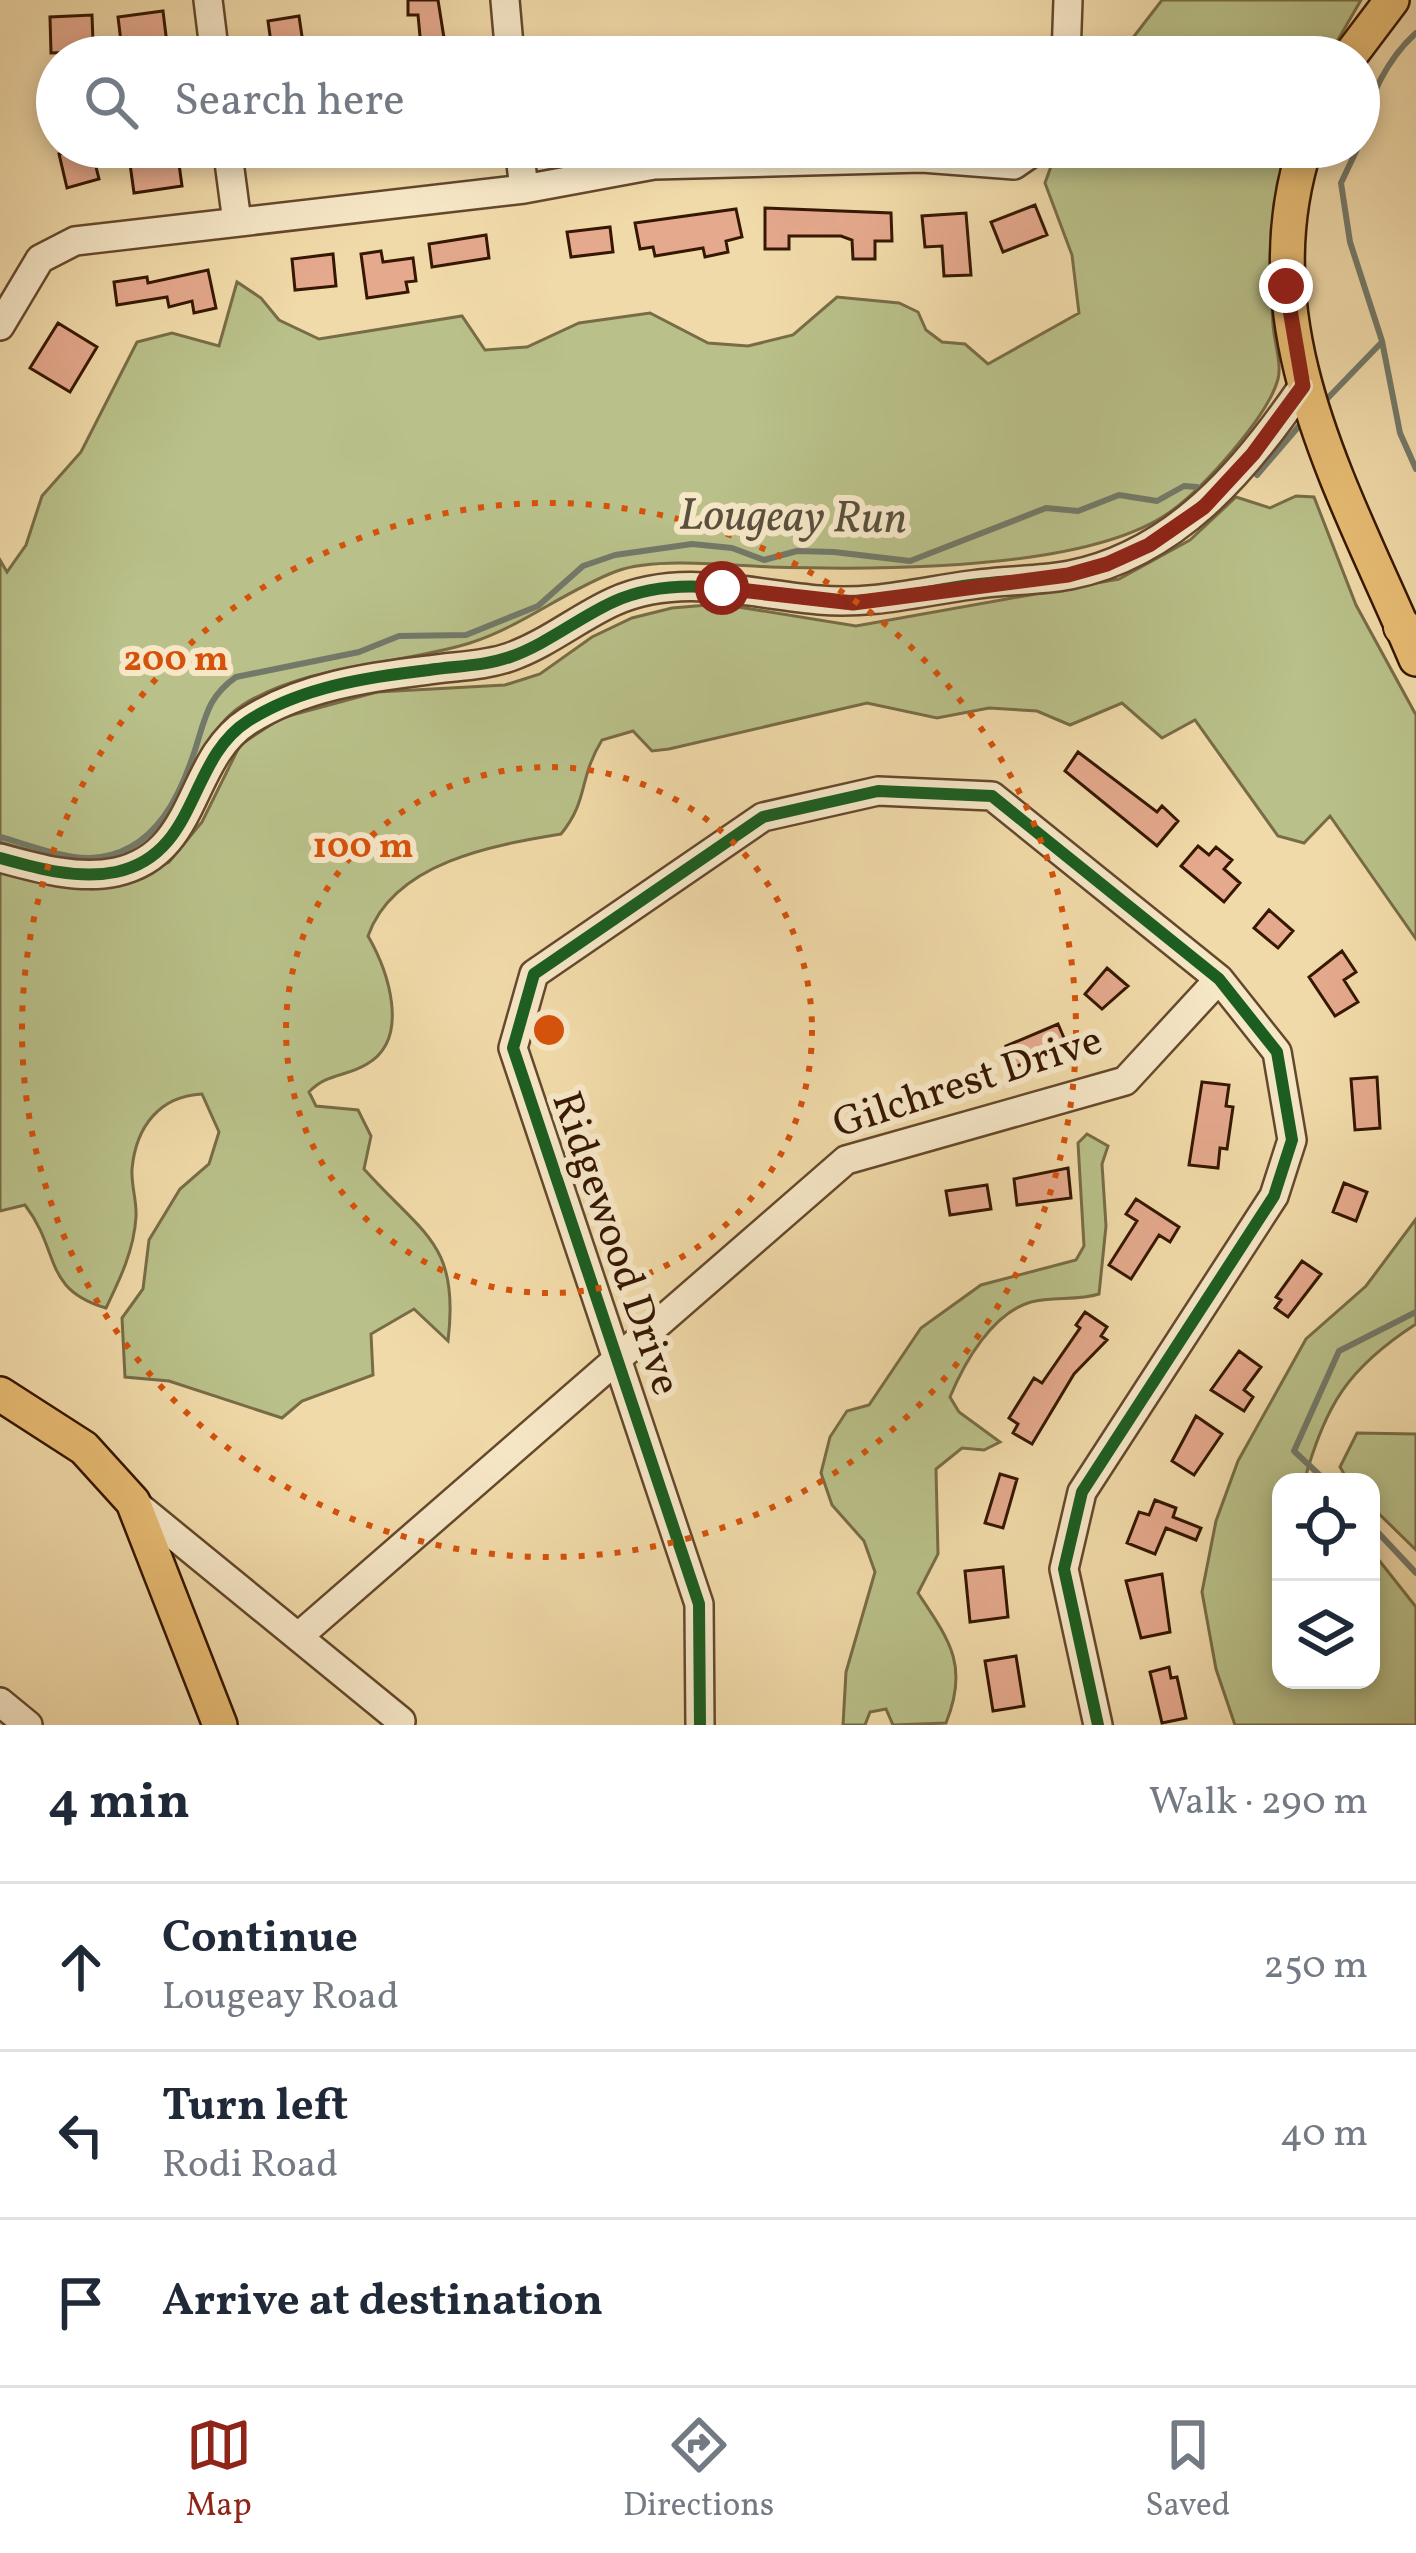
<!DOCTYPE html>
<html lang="en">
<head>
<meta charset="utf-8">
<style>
  body { margin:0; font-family:Vollkorn,serif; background:#f6f6f7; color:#1f2937 }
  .controls { position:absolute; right:36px; bottom:36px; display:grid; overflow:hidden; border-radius:24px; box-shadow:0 6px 18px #0003 }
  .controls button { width:108px; height:108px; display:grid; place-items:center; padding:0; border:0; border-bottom:3px solid #e0e1e3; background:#fff; color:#1f2937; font:60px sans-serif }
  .stop { position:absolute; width:36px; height:36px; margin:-27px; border:9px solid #8f2418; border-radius:50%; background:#fff }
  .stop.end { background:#8f2418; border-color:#fff; box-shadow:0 3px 12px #0008 }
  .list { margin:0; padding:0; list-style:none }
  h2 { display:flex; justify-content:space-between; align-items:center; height:156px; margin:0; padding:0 48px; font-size:51px }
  h2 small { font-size:39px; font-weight:400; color:#747a83 }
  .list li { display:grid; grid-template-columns:78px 1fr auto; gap:36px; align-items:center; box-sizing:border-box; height:168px; padding:0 48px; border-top:3px solid #e0e1e3 }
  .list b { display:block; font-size:45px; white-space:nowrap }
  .list p { margin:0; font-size:39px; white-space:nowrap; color:#747a83 }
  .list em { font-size:39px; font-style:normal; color:#747a83 }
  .icon { flex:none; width:66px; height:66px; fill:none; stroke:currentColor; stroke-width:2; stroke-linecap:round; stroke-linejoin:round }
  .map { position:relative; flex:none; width:1416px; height:1725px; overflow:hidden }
  .search { position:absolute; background:#fff; box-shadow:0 6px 18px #0003; left:36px; right:36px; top:36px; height:132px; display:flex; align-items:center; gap:30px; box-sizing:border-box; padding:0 42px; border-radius:66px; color:#747a83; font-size:45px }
  .sheet { height:660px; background:#fff }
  nav { display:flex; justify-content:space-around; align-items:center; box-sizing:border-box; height:168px; border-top:3px solid #e0e1e3; background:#fff; font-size:33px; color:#747a83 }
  nav a { display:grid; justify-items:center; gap:6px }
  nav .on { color:#8f2418 }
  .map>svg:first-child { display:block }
  .green { fill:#b9c089; stroke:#786c46; stroke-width:3 }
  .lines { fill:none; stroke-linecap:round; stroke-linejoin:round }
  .stream { stroke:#737969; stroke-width:6 }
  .building { fill:#e5a98d; stroke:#361702; stroke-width:3 }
  .minor-casing { stroke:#65482c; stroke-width:32 }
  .major-casing { stroke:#361702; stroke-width:38 }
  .highway-casing { stroke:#361702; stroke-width:40 }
  .minor { stroke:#f6e7c7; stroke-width:27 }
  .major { stroke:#e8bd74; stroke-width:33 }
  .highway { stroke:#e8bd74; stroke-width:36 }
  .cycleway-casing { stroke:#f6e7c7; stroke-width:20 }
  .cycleway { stroke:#1b5e20; stroke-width:12 }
  .route { stroke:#8f2418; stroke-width:15 }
  .ring { fill:none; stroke:#d6520b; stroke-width:6; stroke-dasharray:6 12 }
  .labels { text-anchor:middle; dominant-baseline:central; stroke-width:12; stroke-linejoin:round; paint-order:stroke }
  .street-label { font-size:42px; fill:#361702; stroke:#f6e7c7 }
  .water-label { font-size:45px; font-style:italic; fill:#59503e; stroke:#f6e7c7 }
  .centre { fill:#d6520b; stroke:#f6e7c7; stroke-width:6 }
  .ring-label { font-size:36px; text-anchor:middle; font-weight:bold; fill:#d6520b; stroke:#f6e7c7; stroke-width:12; stroke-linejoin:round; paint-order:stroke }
</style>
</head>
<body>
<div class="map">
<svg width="1416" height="1725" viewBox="0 0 1416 1725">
  <rect width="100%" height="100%" fill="#f1daa9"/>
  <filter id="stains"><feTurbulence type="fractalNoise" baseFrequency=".00167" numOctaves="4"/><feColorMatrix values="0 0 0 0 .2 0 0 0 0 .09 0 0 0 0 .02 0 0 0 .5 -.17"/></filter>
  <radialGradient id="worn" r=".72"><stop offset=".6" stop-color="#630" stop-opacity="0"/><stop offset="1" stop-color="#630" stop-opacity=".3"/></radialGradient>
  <path class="green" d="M1162 0H1361L1328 57H1118Z
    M1058 147H1290C1268 217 1269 253 1273 325 1274 341 1282 364 1278 379 1268 417 1202 489 1170 512 1086 572 872 570 770 567 730 565 654 557 617 571 566 590 523 626 470 643 396 666 312 663 244 704 188 738 190 832 132 852 85 868 46 856 0 842V560L7 572 26 545 42 496 81 452 137 342 172 333 219 346 237 282 261 298 279 320 319 339 462 316 485 350 527 347 579 323 650 313 708 343 748 346 793 335 837 297 899 303 918 312 926 330 942 342 965 344 988 364 1079 313 1072 255 1045 183Z
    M1296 496 1314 497 1356 605 1416 715V939L1330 816 1304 843 1278 836 1195 720 1162 738 1122 703 1070 725 1037 711 989 708 937 718 867 703 669 749 652 751 633 731 602 740C578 779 589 800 561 834 494 845 394 862 368 936 387 969 412 1038 367 1064 346 1077 327 1073 309 1092L316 1106 358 1110 371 1136 364 1169C423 1235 460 1243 448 1341L414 1309 371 1334 373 1375 302 1401 282 1418 169 1381 125 1377 122 1318 143 1289 149 1240 180 1189 209 1164 219 1132 202 1094C160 1096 136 1126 132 1169 131 1185 137 1201 136 1217 134 1250 120 1279 106 1308 42 1289 61 1252 25 1205L0 1211V871L92 889 126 884 169 862 202 822 240 745 281 718 377 692 505 685 540 674 592 637 632 618 672 608 720 604 856 626 1119 579 1190 540 1236 497 1270 508Z
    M1087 1134 1108 1146 1102 1164 1106 1226 1099 1294C1077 1301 1053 1296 1031 1302 992 1313 964 1363 950 1397L959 1412 1000 1442 984 1450 962 1448 936 1469 938 1554 918 1593C950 1641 969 1666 946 1723L893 1725 886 1709 870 1712 865 1725H843L846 1672 875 1572 864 1541 832 1505 821 1473 830 1437 847 1411 869 1405 921 1328 981 1285 1076 1260 1084 1246 1078 1143Z
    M1416 1219V1324C1348 1368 1325 1405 1304 1482H1281V1680H1371V1550L1416 1607V1725H1235L1216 1669 1202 1592 1216 1521 1238 1461 1306 1339 1366 1286Z
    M1357 1433 1416 1434V1550L1371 1506V1482H1349L1340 1467Z"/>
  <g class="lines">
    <path class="stream" d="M1359 141C1368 100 1384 62 1416 33
      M1358 147 1341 183 1350 242 1382 341 1400 433 1416 469
      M1324 402 1381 343
      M1257 475 1305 419
      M0 837C26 844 63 859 90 858 156 856 183 792 199 737 207 710 212 694 236 677L359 652 399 636 466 635 538 606 583 566 615 555 692 544 732 548 764 560 797 551 834 552 910 561 1046 508 1078 511 1119 495 1157 501 1184 486 1197 487
      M1327 1482 1294 1451 1339 1351 1416 1312
      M1371 1525 1416 1573"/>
  </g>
  <path class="building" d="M408 0H438L447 57H422L418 15H408Z
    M163 11 167 44 148 46V38L121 42 118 17Z
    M92 15 93 42H81V52L51 53 50 17Z
    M299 16 305 57H273L268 21Z
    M91 147 99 179 67 188 59 154Z
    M178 157 182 186 134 193 130 164Z
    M1035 205 1047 235 1003 252 991 222Z
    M765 208 891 213 892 241H875V259H853L852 240 841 236H789V249H765Z
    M736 209 742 237 726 241 728 252 705 257 703 248 655 256 653 247 640 249 635 223Z
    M966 213 971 275 944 276 942 246 925 247 922 216Z
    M610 227 613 252 571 257 567 232Z
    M486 235 489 258 432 267 429 244Z
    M381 251 383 262 413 258 416 281 406 282 408 292 367 298 361 254Z
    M333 254 336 286 295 290 292 259Z
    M208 270 216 308 194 313 192 301 169 307 167 297 117 305 114 282 147 277 148 283Z
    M58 323 97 347 70 392 30 368Z
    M1078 752 1157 812 1162 806 1178 821 1157 846 1065 771Z
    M1198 846 1209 855 1216 847 1232 860 1224 869 1240 883 1224 902 1181 866Z
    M1269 910 1293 931 1278 948 1254 928Z
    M1342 951 1356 972 1344 980 1358 1002 1335 1016 1309 977Z
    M1107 968 1128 986 1102 1009 1085 994Z
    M1058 1024 1067 1045 1015 1067 1006 1046Z
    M1377 1077 1380 1128 1355 1130 1351 1079Z
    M1202 1082 1229 1085 1226 1106 1233 1107 1227 1149 1220 1148 1218 1168 1189 1165Z
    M1068 1168 1071 1198 1017 1205 1014 1179Z
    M1344 1183 1367 1192 1356 1221 1333 1212Z
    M987 1185 991 1209 950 1215 946 1191Z
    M1136 1199 1179 1227 1170 1242 1159 1235 1131 1279 1109 1265 1137 1221 1126 1214Z
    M1302 1261 1321 1274 1288 1317 1275 1308 1281 1300 1276 1297Z
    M1085 1312 1107 1327 1101 1336 1107 1340 1074 1374 1032 1444 1013 1433 1018 1424 1009 1418 1034 1378 1042 1383 1080 1328 1076 1325Z
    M1239 1351 1261 1367 1244 1390 1253 1397 1244 1411 1211 1390Z
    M1196 1416 1222 1434 1194 1475 1172 1461Z
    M1000 1474 1017 1479 1003 1528 985 1523Z
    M1155 1500 1176 1508 1173 1517 1201 1528 1196 1540 1166 1528 1155 1554 1127 1543 1139 1512 1149 1515Z
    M1003 1567 1008 1617 970 1622 965 1571Z
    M1162 1574 1170 1632 1141 1638 1126 1581Z
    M1016 1656 1024 1706 993 1711 985 1661Z
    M1169 1667 1171 1678 1177 1677 1186 1718 1162 1723 1150 1672Z"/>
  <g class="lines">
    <g class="minor-casing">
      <path id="minor" d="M208 0 215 57
        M505 0 510 57
        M1066 57 1068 0
        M227 147 237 222
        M519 147 524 189
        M0 326 40 259 75 241 524 189 654 165 922 158 1014 165 1040 147
        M0 858C36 868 78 880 116 872 199 854 187 760 248 721 301 687 368 677 429 670 455 666 485 666 510 657 547 644 578 618 613 602 679 572 751 594 819 600 871 605 919 592 971 585 1004 580 1038 581 1070 575 1175 554 1246 470 1303 386
        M133 1502 401 1721
        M299 1636 846 1160 1125 1081 1219 979
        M0 1702 28 1725
        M700 1725 699 1604 513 1048 534 974 763 817 878 791 992 796 1219 979 1277 1052 1292 1140 1274 1196 1082 1492 1064 1569 1098 1725"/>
    </g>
    <g class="major-casing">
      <path id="major" d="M1349 57 1392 0
        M1305 147C1246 330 1347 495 1416 659
        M0 1394 84 1448 133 1502 220 1725"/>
    </g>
    <g class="highway-casing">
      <path id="highway" d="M1402 627 1416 637"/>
    </g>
    <use href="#minor" class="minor"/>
    <use href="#major" class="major"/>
    <use href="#highway" class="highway"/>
    <g class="cycleway-casing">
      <path id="cycleway" d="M0 858C36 868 78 880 116 872 199 854 187 760 248 721 301 687 368 677 429 670 455 666 485 666 510 657 547 644 578 618 613 602 679 572 751 594 819 600 871 605 919 592 971 585 1004 580 1038 581 1070 575 1175 554 1246 470 1303 386
        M700 1725 699 1604 513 1048 534 974 763 817 878 791 992 796 1219 979 1277 1052 1292 1140 1274 1196 1082 1492 1064 1569 1098 1725"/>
    </g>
    <use href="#cycleway" class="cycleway"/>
  </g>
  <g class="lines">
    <path class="route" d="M722 588 853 603 1068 575 1107 564 1149 545 1204 507 1253 454 1303 386 1286 286"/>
  </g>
  <g class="ring">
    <circle cx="549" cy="1030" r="263"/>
    <circle cx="549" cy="1030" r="527"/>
  </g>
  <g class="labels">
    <g class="street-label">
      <text transform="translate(968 1084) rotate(-18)">Gilchrest Drive</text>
      <text transform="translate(614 1244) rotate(71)">Ridgewood Drive</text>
    </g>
    <g class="water-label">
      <text transform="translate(793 519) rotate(1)">Lougeay Run</text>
    </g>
  </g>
  <circle cx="549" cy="1030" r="18" class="centre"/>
  <g class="ring-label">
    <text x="176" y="670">200 m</text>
    <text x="363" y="857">100 m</text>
  </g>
  <rect width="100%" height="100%" filter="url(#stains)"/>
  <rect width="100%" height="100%" fill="url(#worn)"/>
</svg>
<div class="controls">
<button><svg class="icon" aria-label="locate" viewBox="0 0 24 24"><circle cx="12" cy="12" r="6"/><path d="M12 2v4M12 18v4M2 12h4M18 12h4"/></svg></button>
<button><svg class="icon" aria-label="layers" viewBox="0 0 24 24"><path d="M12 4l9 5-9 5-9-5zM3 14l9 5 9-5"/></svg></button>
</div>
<div class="stop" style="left:722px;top:588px"></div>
<div class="stop end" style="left:1286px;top:286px"></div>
<div class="search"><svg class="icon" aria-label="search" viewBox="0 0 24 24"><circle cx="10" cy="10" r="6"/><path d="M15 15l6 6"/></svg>Search here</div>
</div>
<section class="sheet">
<h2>4 min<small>Walk · 290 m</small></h2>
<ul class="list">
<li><svg class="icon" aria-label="ahead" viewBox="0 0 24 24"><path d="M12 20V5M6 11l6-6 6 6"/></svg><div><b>Continue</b><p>Lougeay Road</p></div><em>250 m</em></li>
<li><svg class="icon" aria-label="left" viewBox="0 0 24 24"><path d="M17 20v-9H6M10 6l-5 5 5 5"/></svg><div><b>Turn left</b><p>Rodi Road</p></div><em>40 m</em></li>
<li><svg class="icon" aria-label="arrive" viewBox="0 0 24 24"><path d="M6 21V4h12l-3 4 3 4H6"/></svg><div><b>Arrive at destination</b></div></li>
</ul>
</section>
<nav>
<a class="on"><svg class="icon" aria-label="map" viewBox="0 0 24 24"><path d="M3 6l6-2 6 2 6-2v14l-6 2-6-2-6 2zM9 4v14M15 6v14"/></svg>Map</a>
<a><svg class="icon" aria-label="directions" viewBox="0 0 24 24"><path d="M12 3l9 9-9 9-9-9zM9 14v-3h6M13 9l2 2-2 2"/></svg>Directions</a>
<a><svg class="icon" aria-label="saved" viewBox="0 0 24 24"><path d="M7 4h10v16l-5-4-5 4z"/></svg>Saved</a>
</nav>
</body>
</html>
